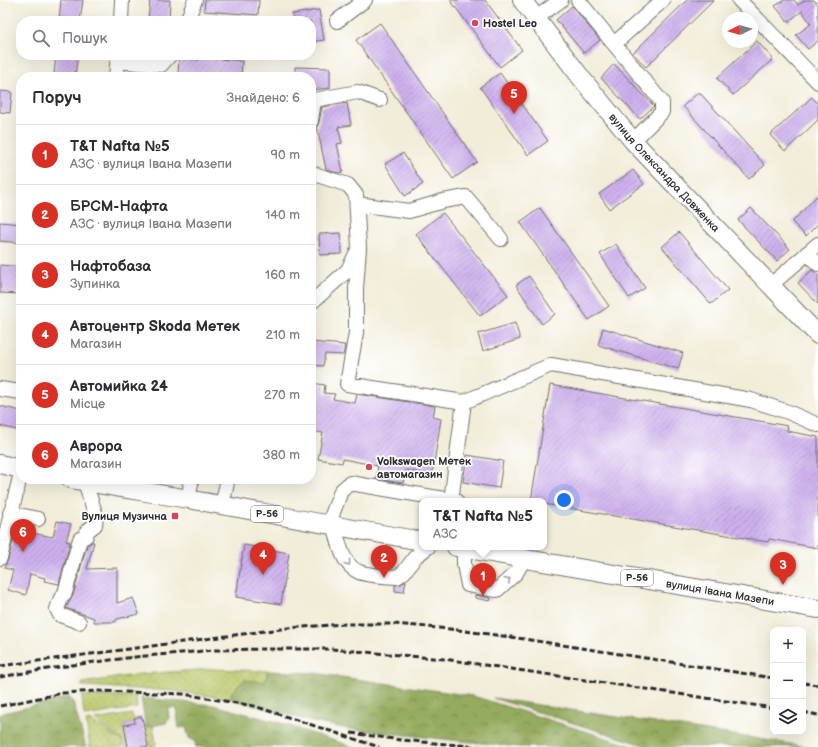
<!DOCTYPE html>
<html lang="uk">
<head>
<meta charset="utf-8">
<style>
  body { margin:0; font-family:"Balsamiq Sans",sans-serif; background:#f2f2f3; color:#2b2b33 }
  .controls { position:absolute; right:12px; bottom:12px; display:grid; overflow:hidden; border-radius:8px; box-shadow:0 4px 16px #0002 }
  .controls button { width:36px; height:36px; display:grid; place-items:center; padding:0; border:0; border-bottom:1px solid #e1e1e2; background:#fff; color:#2b2b33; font:20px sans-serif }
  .compass { position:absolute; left:722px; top:12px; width:36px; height:36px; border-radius:50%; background:#fff; box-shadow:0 4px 16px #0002; rotate:264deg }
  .you { position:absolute; left:564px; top:500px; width:14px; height:14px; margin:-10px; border:3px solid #fff; border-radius:50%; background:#1a73e8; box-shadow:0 0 0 6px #1a73e833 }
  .badge { display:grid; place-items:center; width:26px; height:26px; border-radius:50%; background:#d93025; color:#fff; font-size:13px; font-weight:700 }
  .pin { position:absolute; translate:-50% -33px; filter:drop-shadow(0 1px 2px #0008) }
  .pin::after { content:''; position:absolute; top:21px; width:14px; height:12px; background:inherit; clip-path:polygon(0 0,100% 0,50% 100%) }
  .popup { position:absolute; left:419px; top:498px; width:128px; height:52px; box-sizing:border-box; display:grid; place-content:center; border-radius:8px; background:#fff; filter:drop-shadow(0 1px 3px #0005); font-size:13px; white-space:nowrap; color:#7c7c81 }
  .popup b { font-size:15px; color:#2b2b33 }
  .popup::after { content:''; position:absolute; left:50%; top:100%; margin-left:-8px; border:8px solid transparent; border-top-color:#fff }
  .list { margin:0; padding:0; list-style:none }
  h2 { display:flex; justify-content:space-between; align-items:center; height:52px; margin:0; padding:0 16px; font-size:17px }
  h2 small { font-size:13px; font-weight:400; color:#7c7c81 }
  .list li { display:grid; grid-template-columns:26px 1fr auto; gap:12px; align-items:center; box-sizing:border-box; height:60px; padding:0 16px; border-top:1px solid #e1e1e2 }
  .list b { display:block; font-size:15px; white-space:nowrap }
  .list p { margin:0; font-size:13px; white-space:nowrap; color:#7c7c81 }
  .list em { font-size:13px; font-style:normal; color:#7c7c81 }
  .icon { flex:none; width:22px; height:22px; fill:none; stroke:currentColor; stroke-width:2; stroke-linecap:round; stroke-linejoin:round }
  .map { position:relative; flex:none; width:818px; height:747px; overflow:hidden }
  .search { position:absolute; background:#fff; box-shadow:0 4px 16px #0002; left:16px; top:16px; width:300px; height:44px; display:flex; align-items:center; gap:10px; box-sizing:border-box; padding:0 14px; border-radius:16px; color:#7c7c81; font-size:15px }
  .panel { position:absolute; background:#fff; box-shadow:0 4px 16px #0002; left:16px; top:72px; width:300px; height:412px; border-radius:16px }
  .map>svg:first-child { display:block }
  .grass { fill:url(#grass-dots); stroke:#747a4a }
  .forest { fill:url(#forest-crowns); stroke:#606c44 }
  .building { fill:url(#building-hatch) }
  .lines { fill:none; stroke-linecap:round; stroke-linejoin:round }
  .minor-casing { stroke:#716f68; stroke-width:16 }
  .major-casing { stroke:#716f68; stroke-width:20 }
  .minor { stroke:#fff; stroke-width:14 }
  .major { stroke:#fff; stroke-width:18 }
  .rail { stroke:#2b2b2b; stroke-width:3; stroke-dasharray:6 3; stroke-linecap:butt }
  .oneway { stroke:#a0a0a0 }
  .poi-dot { fill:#d1495b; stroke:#fff; stroke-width:1.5 }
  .labels { text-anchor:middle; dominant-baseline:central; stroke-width:3.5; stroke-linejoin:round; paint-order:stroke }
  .shield { fill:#fff; stroke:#6b6b6b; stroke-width:1 }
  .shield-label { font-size:10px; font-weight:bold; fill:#2b2b2b }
  .poi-label { font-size:11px; font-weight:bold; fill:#2b2b2b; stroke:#fff; text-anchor:start }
  .street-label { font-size:11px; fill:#2b2b2b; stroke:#fff }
</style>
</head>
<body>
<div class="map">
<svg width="818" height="747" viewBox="0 0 818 747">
  <defs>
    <pattern id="grass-dots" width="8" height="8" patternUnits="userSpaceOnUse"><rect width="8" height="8" fill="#bcc86a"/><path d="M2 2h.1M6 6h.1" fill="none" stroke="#a2ac5c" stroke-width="1.8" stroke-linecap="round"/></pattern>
    <pattern id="forest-crowns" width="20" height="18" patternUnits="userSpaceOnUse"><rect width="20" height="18" fill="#95ac5e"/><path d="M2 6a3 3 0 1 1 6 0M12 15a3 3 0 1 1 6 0" fill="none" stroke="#7a8c4e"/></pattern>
    <pattern id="building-hatch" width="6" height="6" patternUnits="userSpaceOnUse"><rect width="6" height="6" fill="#ceb0ee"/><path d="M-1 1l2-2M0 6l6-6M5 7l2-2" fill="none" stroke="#a78fc1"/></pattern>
  </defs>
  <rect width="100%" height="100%" fill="#fff"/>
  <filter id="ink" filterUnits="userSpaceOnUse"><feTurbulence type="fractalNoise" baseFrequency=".025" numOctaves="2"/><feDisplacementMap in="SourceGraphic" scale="8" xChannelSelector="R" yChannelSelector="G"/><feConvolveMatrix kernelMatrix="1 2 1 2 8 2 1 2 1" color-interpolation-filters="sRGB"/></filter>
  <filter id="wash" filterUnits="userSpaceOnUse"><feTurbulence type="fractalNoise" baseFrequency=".012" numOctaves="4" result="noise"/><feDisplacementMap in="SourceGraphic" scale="16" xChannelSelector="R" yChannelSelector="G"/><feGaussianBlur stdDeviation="0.9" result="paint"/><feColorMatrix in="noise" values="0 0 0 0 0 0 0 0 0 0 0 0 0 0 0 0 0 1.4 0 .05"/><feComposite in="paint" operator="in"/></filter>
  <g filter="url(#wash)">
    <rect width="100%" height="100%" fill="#f2edd9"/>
    <path class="grass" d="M211 669 268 671 265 682 231 693 232 699 174 691 82 686V683L141 674Z
      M82 696H136L137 708 84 716Z
      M132 714 135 723 124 725 128 747H125L122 740 95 720Z
      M89 720 121 740 123 747H90L86 721Z
      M153 726 156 744 154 746 150 747 146 727Z"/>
    <path class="forest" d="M268 671 314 673 473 696 635 747H518L350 729 313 722 232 699 231 693 244 680 265 682Z
      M69 697 73 702 86 747H0V714Z
      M141 698 213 705 284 724 353 747H196L195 741 189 738 186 727 179 728 176 707 168 709 169 718 166 723 146 727Z
      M493 698 811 747H650Z"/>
    <g id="blocks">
      <path class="building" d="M61 0H83L80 21H59Z
        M150 0H170L169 21H148Z
        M205 0H259L258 15 204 11Z
        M450 0H485L522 50 500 67Z
        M687 0H714L646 67 633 53Z
        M784 0H794L798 5 805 0H814L818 5V41L808 49 796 35 811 24 802 11 788 22 775 6Z
        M572 6 600 40 584 53 556 20Z
        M319 10 324 40 311 42V21H294L292 14Z
        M380 23 477 162 453 179 356 40Z
        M757 41 773 59 733 95 717 78Z
        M56 55H78L75 76 54 74Z
        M199 57 242 61 241 77H197V75L178 74 179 58 199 60Z
        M614 64 654 106 640 119 601 78Z
        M295 67 330 68V88L311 90V77H295Z
        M500 73 548 141 528 155 480 87Z
        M0 91 12 92 10 113 0 112Z
        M699 92 765 165 749 179 683 106Z
        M812 97 818 104V120L785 151 770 135Z
        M347 103 351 125 338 127 342 143 337 144 343 172 338 173 326 169 317 127 319 122 322 107Z
        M403 153 423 184 405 196 385 164Z
        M633 170 644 184 609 209 599 194Z
        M818 195V224L806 236 792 222Z
        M540 208 609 306 589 320 520 222Z
        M751 208 790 249 777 261 738 220Z
        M443 213 508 295 480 316 416 234Z
        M0 222 21 224V243L0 241Z
        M679 232 728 290 711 304 662 247Z
        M341 233 342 254 320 255 319 234Z
        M616 244 645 288 629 298 600 254Z
        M0 265 21 267V294L0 293Z
        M812 270 818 275V304L798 283Z
        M529 276 555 314 542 324 516 285Z
        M515 323 520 339 483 351 478 334Z
        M603 328 683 353 678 369 598 345Z
        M311 342 345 345 343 355 325 354 323 366 311 365Z
        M311 383 325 385 324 393 335 394 333 399 355 403 357 394 435 406 433 417 441 419 432 475 406 470 403 483 376 479 378 466 343 459 342 463 318 459 323 433 311 431Z
        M550 385 788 426 787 431 818 437V548L769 539 768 542 544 504V501H531Z
        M0 406 21 411V431L0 426Z
        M467 455 503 461 499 488 463 482Z
        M57 521 71 524 66 541 70 542 59 584 44 581 45 578 30 574 26 595 8 590 13 570 4 568 8 560 16 530 53 537Z
        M92 542H94L87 569 117 568V603L133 598 139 614 117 619 115 622H94V618L66 608 73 595 87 545Z
        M244 545 289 553 281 604 236 597Z
        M406 581 404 592 395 591V585L401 584Z
        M475 595 491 598 490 601 475 598Z
        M138 717H142L148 747H128L124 725 135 723 134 718Z"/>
    </g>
  </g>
  <g filter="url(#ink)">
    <use href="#blocks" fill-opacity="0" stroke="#716f68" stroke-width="1"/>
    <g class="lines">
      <g class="minor-casing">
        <path id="minor" d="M578 0 614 44 663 0
          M739 0 818 82
          M536 18 561 0
          M121 21 122 0
          M187 21 195 0
          M337 21 365 0
          M614 44 662 102V112L633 141
          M117 61 161 65 170 55
          M116 77 118 55
          M311 121 314 100 358 92 380 100
          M311 173 348 185 356 195 359 248 348 270 312 302
          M357 204 409 211 443 201 466 197 501 239
          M359 248 356 289V333L347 384 464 402 451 501
          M807 253 818 264
          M771 285 818 244
          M0 389 21 392
          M464 402 551 365 751 400 788 412 818 425
          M188 479 191 484 188 499
          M222 505 228 479
          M10 513 38 519
          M328 526 341 491 350 483 456 501
          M335 527C339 543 342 565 359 572 369 576 386 576 397 577L404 572 416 556 428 547
          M464 548V564L468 585 497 590 516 573 524 559
          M0 558 21 473
          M79 622 60 615 57 609 61 598 65 593 80 539 86 536 87 531 95 525 96 516 85 482V479"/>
      </g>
      <g class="major-casing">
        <g id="major">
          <path id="s1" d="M522 0 582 79 633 141 818 335"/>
          <path d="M0 464 21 469"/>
          <path d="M71 479C110 487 149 492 188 499 266 513 344 528 422 541"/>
          <path id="s2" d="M456 547 818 609"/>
        </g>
      </g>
      <use href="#minor" class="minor"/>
      <use href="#major" class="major"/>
      <path class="rail" d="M0 666 288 628 345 624H394L450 629 511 637 773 678
        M0 677 72 665 135 657 215 650 265 649H332L444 659 773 708
        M803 683 818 685
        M0 706 63 693 99 691 183 694 254 706 379 747
        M803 712 818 715
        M351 733 401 740 480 747"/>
    </g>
    <defs><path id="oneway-chevron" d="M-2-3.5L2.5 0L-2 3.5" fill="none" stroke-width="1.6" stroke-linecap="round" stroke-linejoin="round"/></defs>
    <g class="oneway">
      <use href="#oneway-chevron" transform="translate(348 563) rotate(54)"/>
      <use href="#oneway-chevron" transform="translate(508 580) rotate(-42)"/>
    </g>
  </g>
  <g class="poi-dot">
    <circle cx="475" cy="23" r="4"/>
    <circle cx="369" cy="467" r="4"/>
    <rect x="171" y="512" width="8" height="8" rx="2"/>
  </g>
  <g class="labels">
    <g class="shield">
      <rect x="251" y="506" width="32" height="16" rx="3"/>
      <rect x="621" y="570" width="32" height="16" rx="3"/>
    </g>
    <g class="shield-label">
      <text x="267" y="514">Р-56</text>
      <text x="637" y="578">Р-56</text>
    </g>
    <g class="poi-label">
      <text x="483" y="23">Hostel Leo</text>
      <text x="377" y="461">Volkswagen Метек<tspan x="377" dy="13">автомагазин</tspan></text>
      <text x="167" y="516" text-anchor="end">Вулиця Музична</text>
    </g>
    <g class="street-label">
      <text stroke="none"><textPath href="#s1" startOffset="224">вулиця Олександра Довженка</textPath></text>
      <text stroke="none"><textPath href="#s2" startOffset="268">вулиця Івана Мазепи</textPath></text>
    </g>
  </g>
</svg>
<div class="controls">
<button>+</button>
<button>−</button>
<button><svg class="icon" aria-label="layers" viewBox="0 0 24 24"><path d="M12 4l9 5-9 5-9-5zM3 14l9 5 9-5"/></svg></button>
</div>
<svg class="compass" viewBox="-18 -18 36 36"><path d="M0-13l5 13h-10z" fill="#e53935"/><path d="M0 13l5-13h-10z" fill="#7c7c81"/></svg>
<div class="you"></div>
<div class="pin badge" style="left:483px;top:596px">1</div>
<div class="popup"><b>Т&amp;T Nafta №5</b>АЗС</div>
<div class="pin badge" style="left:384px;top:578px">2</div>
<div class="pin badge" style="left:783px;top:585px">3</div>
<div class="pin badge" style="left:263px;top:575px">4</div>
<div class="pin badge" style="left:514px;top:114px">5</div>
<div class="pin badge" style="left:23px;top:552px">6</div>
<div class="search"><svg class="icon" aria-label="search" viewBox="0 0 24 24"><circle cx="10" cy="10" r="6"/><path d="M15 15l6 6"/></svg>Пошук</div>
<section class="panel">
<h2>Поруч<small>Знайдено: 6</small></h2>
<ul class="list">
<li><span class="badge">1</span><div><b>Т&amp;T Nafta №5</b><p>АЗС · вулиця Івана Мазепи</p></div><em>90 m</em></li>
<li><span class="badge">2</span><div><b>БРСМ-Нафта</b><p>АЗС · вулиця Івана Мазепи</p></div><em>140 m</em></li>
<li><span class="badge">3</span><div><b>Нафтобаза</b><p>Зупинка</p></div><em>160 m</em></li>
<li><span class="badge">4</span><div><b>Автоцентр Skoda Метек</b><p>Магазин</p></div><em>210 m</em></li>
<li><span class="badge">5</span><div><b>Автомийка 24</b><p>Місце</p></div><em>270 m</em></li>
<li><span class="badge">6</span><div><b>Аврора</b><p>Магазин</p></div><em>380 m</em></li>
</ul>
</section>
</div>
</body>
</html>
